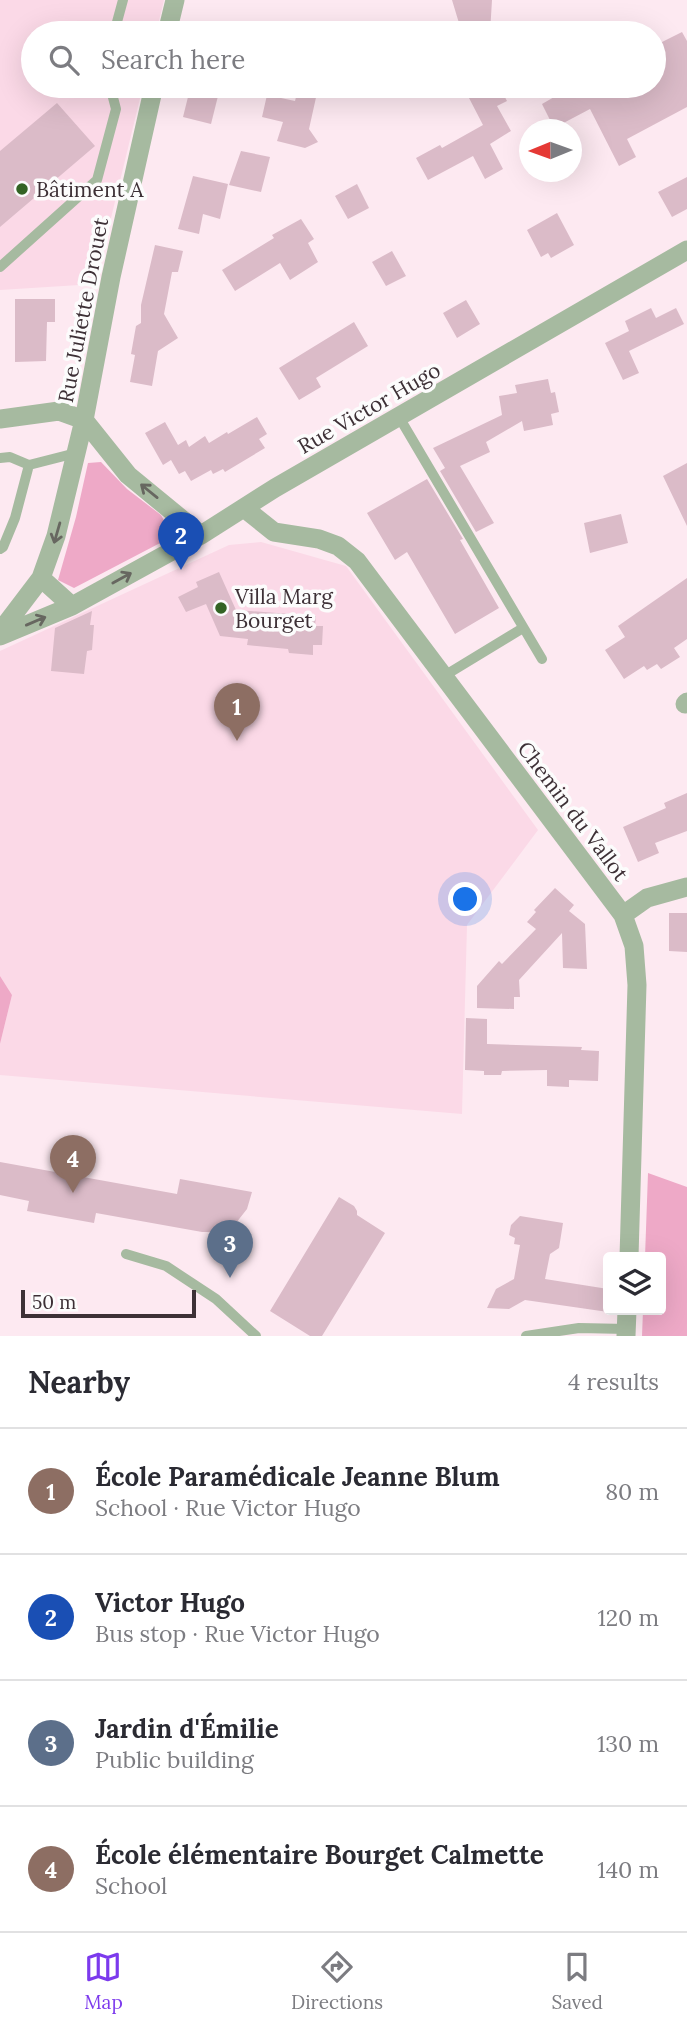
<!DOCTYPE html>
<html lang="en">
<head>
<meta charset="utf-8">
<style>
  body { margin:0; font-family:Lora,serif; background:#f7f7f7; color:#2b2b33 }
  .controls { position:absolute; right:21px; bottom:21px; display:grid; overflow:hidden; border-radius:7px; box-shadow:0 7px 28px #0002 }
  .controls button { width:63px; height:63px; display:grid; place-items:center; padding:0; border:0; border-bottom:2px solid #e1e1e2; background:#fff; color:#2b2b33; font:35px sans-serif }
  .compass { position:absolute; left:519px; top:119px; width:63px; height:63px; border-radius:50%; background:#fff; box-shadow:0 7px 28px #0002; rotate:269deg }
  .scale { position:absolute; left:21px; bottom:18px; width:175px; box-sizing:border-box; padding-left:7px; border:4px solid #3d3036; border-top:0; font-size:19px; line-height:24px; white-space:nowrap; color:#3d3036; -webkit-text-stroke:5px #fcfcfc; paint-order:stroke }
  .you { position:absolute; left:466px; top:900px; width:24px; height:24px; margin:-18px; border:5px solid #fff; border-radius:50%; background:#1a73e8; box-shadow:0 0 0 10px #1a73e833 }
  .badge { display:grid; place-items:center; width:46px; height:46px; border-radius:50%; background:#7c3aed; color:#fff; font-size:23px; font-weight:700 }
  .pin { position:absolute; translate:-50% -58px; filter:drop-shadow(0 2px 4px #0008) }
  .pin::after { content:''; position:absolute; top:37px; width:24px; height:21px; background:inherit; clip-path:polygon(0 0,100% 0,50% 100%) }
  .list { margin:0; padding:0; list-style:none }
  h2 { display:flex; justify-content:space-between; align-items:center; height:91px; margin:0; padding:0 28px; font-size:30px }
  h2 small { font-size:23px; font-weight:400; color:#7c7c81 }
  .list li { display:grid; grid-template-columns:46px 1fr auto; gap:21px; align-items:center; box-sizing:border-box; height:126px; padding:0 28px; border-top:2px solid #e1e1e2 }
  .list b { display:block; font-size:26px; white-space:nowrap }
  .list p { margin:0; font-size:23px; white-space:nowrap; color:#7c7c81 }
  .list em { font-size:23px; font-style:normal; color:#7c7c81 }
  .icon { flex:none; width:38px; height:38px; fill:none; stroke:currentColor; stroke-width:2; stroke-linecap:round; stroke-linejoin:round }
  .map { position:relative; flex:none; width:687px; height:1336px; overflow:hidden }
  .search { position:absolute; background:#fff; box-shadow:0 7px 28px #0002; left:21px; right:21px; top:21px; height:77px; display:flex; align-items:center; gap:18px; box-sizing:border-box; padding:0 24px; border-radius:38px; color:#7c7c81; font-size:26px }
  .sheet { height:595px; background:#fff }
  nav { display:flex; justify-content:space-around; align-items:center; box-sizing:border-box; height:98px; border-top:2px solid #e1e1e2; background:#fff; font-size:19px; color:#7c7c81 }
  nav a { display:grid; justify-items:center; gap:4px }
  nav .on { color:#7c3aed }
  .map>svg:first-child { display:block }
  .built { fill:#fbd9e7 }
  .green { fill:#eea9c7 }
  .building { fill:#dbbbc8 }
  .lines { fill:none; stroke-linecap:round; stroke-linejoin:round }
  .service { stroke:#a6baa0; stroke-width:10 }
  .minor { stroke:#a6baa0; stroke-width:19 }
  .oneway { stroke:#676760 }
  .poi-dot { fill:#336324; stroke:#fcfcfc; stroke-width:2.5 }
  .labels { text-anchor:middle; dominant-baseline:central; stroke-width:7; stroke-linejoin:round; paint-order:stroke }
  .poi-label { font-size:21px; fill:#3d3036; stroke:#fcfcfc; text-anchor:start }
  .street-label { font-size:21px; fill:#3d3036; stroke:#fcfcfc }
</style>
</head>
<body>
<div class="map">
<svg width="687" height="1336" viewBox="0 0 687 1336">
  <rect width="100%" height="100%" fill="#fde9f1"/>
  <path class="built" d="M0 0H164L156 33H33V86H143L95 284 0 290Z
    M261 542 346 566 538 830 467 925 462 1114 0 1075V1044L12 995 0 976V651L229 545Z"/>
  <path class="green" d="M101 462 127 489 161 515 167 526 164 541 74 588 58 580 76 517 88 463Z
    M0 976 12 995 0 1044Z
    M648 1173 687 1187V1336H642L643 1310H661V1257H645Z"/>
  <path class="building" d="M452 0H492L490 33H462Z
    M682 32 687 41V107L627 139 636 157 619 166 590 109 554 128 542 104 561 93 557 86H654V46Z
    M486 86H499L507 101 497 106 511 131 490 144 503 169 485 179 473 156 428 180 416 158 440 145 442 148 483 125 469 98Z
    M190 89 218 96 211 124 183 117Z
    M298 89 317 93 309 129 318 142 305 148 277 141 283 122 262 117 267 95 295 101Z
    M57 103 95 146 0 227V151Z
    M241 151 270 157 261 192 229 185Z
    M193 176 228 184 220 219 203 214 199 234 178 229Z
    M687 177V209L672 217 658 192Z
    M357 184 369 208 348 219 335 196Z
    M557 213 574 245 551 258 548 253 541 257 527 230Z
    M301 219 314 239 308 243 318 262 290 280 280 263 235 291 222 270 274 238 272 235Z
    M155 245 183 251 178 272H172L164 314 178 338 158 351 152 386 130 382 135 355 131 354 136 326 141 323V305Z
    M392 251 406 276 386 286 372 262Z
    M15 299H55V322H47L46 361 15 362Z
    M466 300 480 324 457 338 443 313Z
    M651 308 656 318 676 308 684 324 629 351 639 373 623 380 605 343 629 331 625 321Z
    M354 322 368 346 316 378 321 387 299 400 279 368Z
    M548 379 551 393 555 392 559 412 551 414 553 425 524 431 522 421 486 442 490 452 460 466 494 523 476 532 440 471 445 468 433 448 502 415 499 396 517 393 515 385Z
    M257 417 267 434 259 439 265 448 225 472 223 469 213 474 211 470 191 481 185 471 179 474 171 460 163 465 145 433 165 422 178 445 186 440 189 447 205 436 209 443 227 432 228 434Z
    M687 463V526L663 476Z
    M427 479 463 539 460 540 499 608 455 634 407 552 395 560 367 513Z
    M621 514 628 543 590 553 584 523Z
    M219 572 236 610 316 616 315 626H323L322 645H313V655L289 653 288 649 247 645 248 639 220 636 206 604 186 612 178 597 198 587 196 582Z
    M687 578V639L674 648 680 657 661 669 657 664 647 670 644 666 624 679 605 650 625 637 618 626Z
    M92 611 90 625H94L92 650 87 651 84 674 51 671 55 628Z
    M687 793V831L655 843 659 853 638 862 623 827 666 808 664 803Z
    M555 888 574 905 569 911 585 924 587 969 563 968 562 933 519 980 520 997H514V1009L477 1008V986L499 961 502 964 536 929 527 922 536 912 534 910Z
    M669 913H687V952L669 951Z
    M466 1018 487 1019V1044L582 1047 581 1050 599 1051 598 1081 569 1080V1087L547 1086V1070L502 1071 501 1075H484V1071L465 1070Z
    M0 1162 177 1194 180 1179 252 1192 247 1209 236 1223 214 1232H202L96 1213 94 1223 27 1211 29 1201 0 1195Z
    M339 1197 354 1206 357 1211V1215L385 1233 322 1336H310L270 1311Z
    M520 1216 563 1223 559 1248 550 1254 545 1279 608 1289V1312L525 1300 509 1309 487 1308 496 1289 514 1279 520 1245 514 1244 515 1238 509 1235 511 1225Z"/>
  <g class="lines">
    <path class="service" d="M114 33 123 0
      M0 267 97 180 116 109 110 86
      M399 417 542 659
      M0 458 10 457 29 465 76 453
      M0 549 3 547 15 518 29 465
      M444 676 523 628
      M126 1254 166 1266 216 1299 256 1336
      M526 1336 579 1328 627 1329"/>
    <path class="minor" d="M167 33 175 0
      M0 419 59 411 84 420
      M84 420 128 475 201 535
      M244 508 274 532 319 539 338 546 357 561 623 915 634 946 637 985 629 1257
      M41 578 72 606
      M0 632 41 578 56 536 84 420 111 277 154 86
      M0 636 72 606 201 535 275 488 687 250
      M685 704 687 702
      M623 915 647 898 687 887
      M626 1336 627 1310"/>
  </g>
  <defs><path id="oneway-shaft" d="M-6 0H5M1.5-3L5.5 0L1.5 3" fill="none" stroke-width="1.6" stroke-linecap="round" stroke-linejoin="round" transform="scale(1.75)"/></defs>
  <g class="oneway">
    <use href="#oneway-shaft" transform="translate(149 491) rotate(-141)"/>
    <use href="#oneway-shaft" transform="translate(57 533) rotate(106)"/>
    <use href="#oneway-shaft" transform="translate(122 578) rotate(-29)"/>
    <use href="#oneway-shaft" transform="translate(36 621) rotate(-23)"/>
  </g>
  <g class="poi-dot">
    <circle cx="22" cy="189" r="7"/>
    <circle cx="221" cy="608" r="7"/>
  </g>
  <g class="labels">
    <g class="poi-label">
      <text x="36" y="189">Bâtiment A</text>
      <text x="235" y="596">Villa Marg<tspan x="235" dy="24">Bourget</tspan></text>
    </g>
    <g class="street-label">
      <text transform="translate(83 310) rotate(-79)">Rue Juliette Drouet</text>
      <text transform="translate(369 408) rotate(-30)">Rue Victor Hugo</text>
      <text transform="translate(573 811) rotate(53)">Chemin du Vallot</text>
    </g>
  </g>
</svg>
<div class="controls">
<button><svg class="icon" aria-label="layers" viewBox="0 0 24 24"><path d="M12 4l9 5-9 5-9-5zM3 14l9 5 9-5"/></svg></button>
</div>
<svg class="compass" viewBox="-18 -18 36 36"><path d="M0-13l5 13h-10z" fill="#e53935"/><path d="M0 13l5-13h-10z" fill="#7c7c81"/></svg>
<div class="scale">50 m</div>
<div class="you"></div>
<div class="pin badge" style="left:237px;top:741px;background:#8d6e63">1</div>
<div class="pin badge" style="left:181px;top:570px;background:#1a4fb4">2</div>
<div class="pin badge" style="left:230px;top:1278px;background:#5c6f8a">3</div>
<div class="pin badge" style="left:73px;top:1193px;background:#8d6e63">4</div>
<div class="search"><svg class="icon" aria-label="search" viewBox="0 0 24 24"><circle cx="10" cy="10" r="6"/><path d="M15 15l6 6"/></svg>Search here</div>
</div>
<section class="sheet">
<h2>Nearby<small>4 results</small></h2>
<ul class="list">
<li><span class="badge" style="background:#8d6e63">1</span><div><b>École Paramédicale Jeanne Blum</b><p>School · Rue Victor Hugo</p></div><em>80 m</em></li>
<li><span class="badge" style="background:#1a4fb4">2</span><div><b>Victor Hugo</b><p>Bus stop · Rue Victor Hugo</p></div><em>120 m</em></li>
<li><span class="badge" style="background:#5c6f8a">3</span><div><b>Jardin d'Émilie</b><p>Public building</p></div><em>130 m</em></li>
<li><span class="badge" style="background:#8d6e63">4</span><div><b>École élémentaire Bourget Calmette</b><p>School</p></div><em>140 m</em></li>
</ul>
</section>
<nav>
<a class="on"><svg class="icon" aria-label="map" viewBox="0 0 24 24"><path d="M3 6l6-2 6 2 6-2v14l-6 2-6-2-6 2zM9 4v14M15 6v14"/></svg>Map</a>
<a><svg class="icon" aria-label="directions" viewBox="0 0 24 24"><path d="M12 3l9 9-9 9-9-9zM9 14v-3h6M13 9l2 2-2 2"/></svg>Directions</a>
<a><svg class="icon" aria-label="saved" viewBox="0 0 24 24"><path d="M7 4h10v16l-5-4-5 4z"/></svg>Saved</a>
</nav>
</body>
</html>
